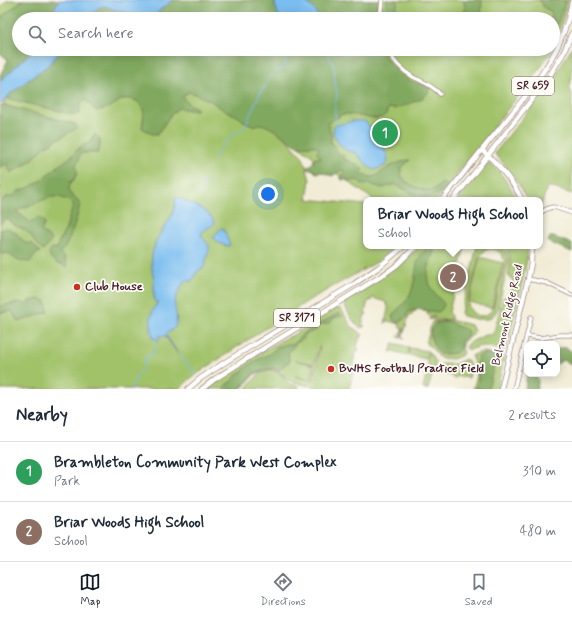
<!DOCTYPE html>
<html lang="en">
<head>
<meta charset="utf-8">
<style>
  body { margin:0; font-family:Mynerve,sans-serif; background:#f2f2f3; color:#1f2937 }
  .controls { position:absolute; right:12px; bottom:12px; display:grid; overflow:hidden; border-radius:8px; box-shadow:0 2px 10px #0003 }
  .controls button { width:36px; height:36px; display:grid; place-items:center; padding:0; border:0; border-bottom:1px solid #e0e1e3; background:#fff; color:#1f2937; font:20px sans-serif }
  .you { position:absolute; left:268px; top:194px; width:14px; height:14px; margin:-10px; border:3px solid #fff; border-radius:50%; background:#1a73e8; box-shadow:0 0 0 6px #1a73e833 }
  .badge { display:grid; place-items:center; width:26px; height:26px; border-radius:50%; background:#111827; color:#fff; font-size:13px; font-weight:700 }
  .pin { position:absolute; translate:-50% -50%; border:2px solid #fff; box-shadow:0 1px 4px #0006 }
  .popup { position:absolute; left:363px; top:197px; width:180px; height:52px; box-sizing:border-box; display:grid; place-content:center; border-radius:8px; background:#fff; filter:drop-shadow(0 1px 3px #0005); font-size:13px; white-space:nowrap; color:#747a83 }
  .popup b { font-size:15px; color:#1f2937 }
  .popup::after { content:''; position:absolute; left:50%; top:100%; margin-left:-8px; border:8px solid transparent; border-top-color:#fff }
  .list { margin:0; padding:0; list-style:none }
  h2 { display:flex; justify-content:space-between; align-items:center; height:52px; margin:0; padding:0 16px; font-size:17px }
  h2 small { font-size:13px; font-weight:400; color:#747a83 }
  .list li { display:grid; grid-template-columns:26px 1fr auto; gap:12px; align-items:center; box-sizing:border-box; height:60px; padding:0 16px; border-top:1px solid #e0e1e3 }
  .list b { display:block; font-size:15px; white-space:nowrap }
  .list p { margin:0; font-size:13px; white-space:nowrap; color:#747a83 }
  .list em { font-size:13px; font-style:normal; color:#747a83 }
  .icon { flex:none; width:22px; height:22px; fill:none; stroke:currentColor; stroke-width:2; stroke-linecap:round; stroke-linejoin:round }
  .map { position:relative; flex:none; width:572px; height:389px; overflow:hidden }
  .search { position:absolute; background:#fff; box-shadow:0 2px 10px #0003; left:12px; right:12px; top:12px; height:44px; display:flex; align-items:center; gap:10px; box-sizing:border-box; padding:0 14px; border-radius:22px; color:#747a83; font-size:15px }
  .sheet { height:172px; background:#fff }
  nav { display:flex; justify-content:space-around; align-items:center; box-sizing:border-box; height:56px; border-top:1px solid #e0e1e3; background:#fff; font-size:11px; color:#747a83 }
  nav a { display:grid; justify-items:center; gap:2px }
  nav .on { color:#111827 }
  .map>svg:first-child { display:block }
  .green { fill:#a2c26a; stroke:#76704a; fill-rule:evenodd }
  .forest { fill:#81a85e; stroke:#666444 }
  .water { fill:#7abdf0; stroke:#626e8e }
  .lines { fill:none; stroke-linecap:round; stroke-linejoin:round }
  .stream { stroke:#7abdf0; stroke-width:1 }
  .minor-casing { stroke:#9e8680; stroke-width:5 }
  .major-casing { stroke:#9e8680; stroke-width:6 }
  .minor { stroke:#fff; stroke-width:3.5 }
  .major { stroke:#fff; stroke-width:4.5 }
  .poi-dot { fill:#c8321e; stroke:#fdfcf7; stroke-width:1.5 }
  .labels { text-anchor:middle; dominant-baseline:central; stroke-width:3.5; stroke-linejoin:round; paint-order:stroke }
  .shield { fill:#fdfcf7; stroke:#806168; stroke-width:1 }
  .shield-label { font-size:11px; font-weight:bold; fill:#4a1f2b }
  .poi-label { font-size:12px; font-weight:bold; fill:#4a1f2b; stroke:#fdfcf7; text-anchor:start }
  .street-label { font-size:12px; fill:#4a1f2b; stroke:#fdfcf7 }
</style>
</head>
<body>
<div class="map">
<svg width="572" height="389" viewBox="0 0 572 389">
  <rect width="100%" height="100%" fill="#fdfcf7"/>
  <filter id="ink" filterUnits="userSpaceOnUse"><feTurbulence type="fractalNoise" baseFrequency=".025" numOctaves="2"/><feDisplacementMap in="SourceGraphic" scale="8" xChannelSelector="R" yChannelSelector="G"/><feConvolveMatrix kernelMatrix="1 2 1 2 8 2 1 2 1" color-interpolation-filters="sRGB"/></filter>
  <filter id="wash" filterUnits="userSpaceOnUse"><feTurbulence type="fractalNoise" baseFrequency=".012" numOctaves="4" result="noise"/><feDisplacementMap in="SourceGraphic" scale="16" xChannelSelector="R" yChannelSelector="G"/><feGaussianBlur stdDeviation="0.9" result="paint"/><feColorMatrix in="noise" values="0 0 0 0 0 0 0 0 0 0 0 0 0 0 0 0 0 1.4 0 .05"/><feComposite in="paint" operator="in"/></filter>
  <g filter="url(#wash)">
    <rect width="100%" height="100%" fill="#f1ecd5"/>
    <path class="green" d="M7 0H23L0 18V7Z
      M337 0H569L561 26 553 46V19H340Z
      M572 46V76L569 91 572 92V194L547 186 540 211V200H527C519 183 509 169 496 155L495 153 556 75Z
      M174 49 257 87 344 49H552C541 68 529 85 514 101L437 200H374L284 136 301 155 304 160 310 180 307 199 366 205V246H395L377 262 311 299 240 345 191 378 179 389H0V154L56 119 3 105 6 98 66 112 87 98Z
      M488 163C500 168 511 188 517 200H458L486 164Z
      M419 246H463V247L464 249 449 312 452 319 435 320 429 319 430 317H435V315L429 316 427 314 428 311 416 309V311L413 312 411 315H409L403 337 405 338H403L402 337 404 329 403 328 401 337H398V336H400L402 329 399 327 400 324 387 321 386 323H385L388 309V306L386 304V302L372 298 371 301H368L365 313 367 314 365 315 362 325 365 326 361 328C355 326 345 309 344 302L346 301C372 284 397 269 419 246Z
      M477 246C492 246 510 243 508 264L498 308C491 325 477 319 463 316L461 313ZM489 249C499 249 504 254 504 264L493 308C485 322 468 316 468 301L479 257 484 251Z
      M503 246H528L527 259 525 270 507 347 504 350 484 346 477 347 470 350H468L466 347 467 344 485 335H491L494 332 503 298 505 297V296L509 297 513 279 510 278V276H508C510 264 513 254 503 246Z
      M480 257 503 263 492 308 469 302Z
      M336 308 341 309 352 327 362 334V337L360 336 357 347 359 349 358 352H356L353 363 355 365 349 389H322L311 386 320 347H319L314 364 295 360 314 365 311 380 295 376 310 380 309 386 290 381 281 373 272 369 255 374 241 389H211L208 386 216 380 280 341 293 335Z
      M449 320 471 325 474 331 473 333V335C465 340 459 342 463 353L461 354 462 355 453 359 440 358 431 347 426 344 432 322Z
      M393 343 409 347 408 355 392 351 390 353Z
      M410 348H411L428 351 426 359 409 355Z
      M429 352 436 362 428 389H423L429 363H427V361Z
      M484 352 499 355V356H503L504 358 497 389H473L477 375 475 374V365L471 356 478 353Z
      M466 359C472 365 471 370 469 378L457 376 456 378H452V376L440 373 438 374 440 366 442 364H455Z
      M272 370 282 375 290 384 299 386 298 389H246L259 374Z"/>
    <path class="forest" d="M23 0H59L50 16 46 19H19V49H34L27 56 0 81V75L8 60 0 53 2 46 0 18Z
      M174 0H275V5L280 19H87L98 8 104 6 137 17 152 18 161 9Z
      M304 0H378L375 19H319L315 10Z
      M386 0H398L395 16 392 19 389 18 386 12Z
      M464 0H482L481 19H468L465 11Z
      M538 0H566L556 28C553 26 553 23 553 19H551V11C545 9 543 8 541 2Z
      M63 49H289L296 50 299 49H323L324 52 327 53V49H381C387 62 398 75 411 81 418 84 423 84 429 88L428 93 421 99 395 109 389 108 387 111 386 115C373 124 355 111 340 115L339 117 334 119 328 123 331 134V143L333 145 335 146 337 151 340 155 344 156 345 160 350 161 363 169 361 173C372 183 380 172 389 167 395 164 401 162 407 160H410L408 162 402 167C401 170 401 174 402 177 407 184 423 192 432 190 436 189 439 185 442 183L446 184V186C432 206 412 194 395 184L383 188 375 186 371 184 363 185 358 180C352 182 348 179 342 180L341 179V176L345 173 344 171 342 170 332 176 322 172 316 173 312 169H308L307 167 313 163 314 158H321L317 154V152L319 148C313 143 303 149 296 145 286 140 271 125 260 124 258 124 257 125 255 126L243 121 239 117 221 108 209 100 190 92 187 93 184 95 183 98 190 105 197 108 198 109C191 112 185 109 179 108 168 114 165 126 157 134H152L142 128 144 113 142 107 138 102 132 99H123L110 107 98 111 95 110 86 100 83 101 80 105V114L75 115 6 98 11 93 47 66Z
      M3 105 75 124 77 128 46 146 32 160 11 173 7 164 0 167V106Z
      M95 134 100 139V147L98 153H82L79 156V160L76 165 77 173 74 180 71 182 69 188V191L72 196 77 199 80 205C77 217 69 248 59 253L65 258 67 267H65L61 264H57L49 256 50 250 53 248 57 250 59 241 66 229 69 217 73 206 72 202 59 197H50L41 201 16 211 31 223 38 217 45 223 41 231 52 240 43 251 36 244 32 237 25 230 12 224 9 219H5L0 224V202L6 197 13 196 18 191 28 188 44 179 48 174 73 155 82 145 90 143Z
      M7 228 16 233 23 241 28 244 32 243 40 252 36 254 30 262C23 262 13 259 8 253L2 254 0 253V230Z
      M550 237H554L572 244V252L548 242Z
      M430 246H437L435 248C431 261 423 276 431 289 435 295 440 299 444 304 443 308 442 310 438 312L416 309 409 312 402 321 399 323 393 320 392 317C396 309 404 306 408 298 412 291 414 284 415 277 416 271 416 265 418 261 420 255 425 250 430 246Z
      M39 299 46 301 48 312 18 322 12 311 0 313V306L22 302 26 305 28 303 29 301Z
      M339 313 342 316 334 318 330 323 320 325 321 326 317 327V330L306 334 301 340 295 344 292 349 288 352C288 355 290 359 289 362L286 363 283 367 280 370 272 368 254 373 249 379 248 381 244 385 242 386 238 389H224L226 385 234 379 238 373 242 372 246 367 259 359 266 356 273 351 277 347 287 344 292 345 303 334 311 329 313 326 323 322Z
      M447 321C450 322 453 324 456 326 460 328 465 328 468 331L467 336 461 341 460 349 456 353 447 354H440C432 343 426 335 436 323Z
      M566 347 572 352V366L563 360 557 364V349Z
      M484 354H493L495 361 488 389H476L478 381V359L479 356Z
      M527 374C539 374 539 379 537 389H525Z"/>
    <path class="water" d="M59 0H174L161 9 153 18 137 17 104 6 98 8 87 19H46L50 16Z
      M275 0H304L315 10 319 19H280L275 5Z
      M34 49H63L47 66 11 93 0 105V81L27 56Z
      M353 121H365C375 133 386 146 388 161L385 166 374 170 369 167 356 153 345 150 338 142 333 133 334 126Z
      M177 197C190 204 208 208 215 223 211 228 205 227 201 234L203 238 209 245V251L207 257 204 267 197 272 194 278 192 281H188L184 282C182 285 175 299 175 302 174 311 179 318 175 327 173 330 168 332 166 335 170 341 175 348 178 354L166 337 165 336H159L158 341 156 339 153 338C151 330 149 318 153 310 154 307 156 305 158 302H156C153 297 154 287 154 281 152 269 150 259 154 247 159 230 177 217 175 199Z
      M221 228H223C226 232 227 240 230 245L229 246C224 246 217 242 213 238Z"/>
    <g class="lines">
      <path class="stream" d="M327 53C334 65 334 66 335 80 335 85 337 90 337 96
        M337 97C334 108 334 114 337 125
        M214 160 223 144 227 141 234 133 240 130 245 126 260 93 275 71 280 70 285 67 286 57 284 51V49
        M199 194 202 187V182L203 181H207
        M178 354C185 360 191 368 196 376
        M131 389C133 384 136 379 138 374 143 368 147 365 145 357L153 355 157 339"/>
    </g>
  </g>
  <g filter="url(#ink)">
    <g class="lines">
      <g class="minor-casing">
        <path id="minor" d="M380 19 381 9 382 0
          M387 49C393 61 401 70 413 77 423 82 432 85 440 94
          M540 213C545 210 548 207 554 207L572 213
          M528 279 547 283 572 295
          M527 336 541 338 560 335H572
          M514 389 531 317"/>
      </g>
      <g class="major-casing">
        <path id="major" d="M482 150C498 164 512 180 522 200
          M442 200C461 176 480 152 500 128 532 88 563 54 572 2
          M453 200 547 80 563 54 572 33
          M188 389 201 378 230 359 354 284 379 267 404 246
          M202 389 215 379 240 363 383 275 397 265 416 246
          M501 389 528 279 531 263 532 246"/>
      </g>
      <use href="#minor" class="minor"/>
      <use href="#major" class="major"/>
    </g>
  </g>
  <g class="poi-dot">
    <circle cx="77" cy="287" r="4"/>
    <circle cx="331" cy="369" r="4"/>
  </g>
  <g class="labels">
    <g class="shield">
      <rect x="512" y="77" width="42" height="18" rx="3"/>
      <rect x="274" y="309" width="46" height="18" rx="3"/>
    </g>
    <g class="shield-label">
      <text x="533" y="86">SR 659</text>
      <text x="297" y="318">SR 3171</text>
    </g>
    <g class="poi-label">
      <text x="85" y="287">Club House</text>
      <text x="339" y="369">BWHS Football Practice Field</text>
    </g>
    <g class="street-label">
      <text transform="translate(508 315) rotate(-77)">Belmont Ridge Road</text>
    </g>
  </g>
</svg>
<div class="controls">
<button><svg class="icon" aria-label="locate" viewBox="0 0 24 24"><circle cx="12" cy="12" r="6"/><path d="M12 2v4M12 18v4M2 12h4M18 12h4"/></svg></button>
</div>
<div class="you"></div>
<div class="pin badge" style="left:385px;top:133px;background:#2e9e5b">1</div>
<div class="pin badge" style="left:453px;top:277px;background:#8d6e63">2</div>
<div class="popup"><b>Briar Woods High School</b>School</div>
<div class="search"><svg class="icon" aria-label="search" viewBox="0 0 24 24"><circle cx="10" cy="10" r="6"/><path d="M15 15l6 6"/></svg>Search here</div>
</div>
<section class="sheet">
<h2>Nearby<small>2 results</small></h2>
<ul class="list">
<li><span class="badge" style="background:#2e9e5b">1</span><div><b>Brambleton Community Park West Complex</b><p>Park</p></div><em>310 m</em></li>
<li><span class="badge" style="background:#8d6e63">2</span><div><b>Briar Woods High School</b><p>School</p></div><em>480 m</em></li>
</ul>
</section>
<nav>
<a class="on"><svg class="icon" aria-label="map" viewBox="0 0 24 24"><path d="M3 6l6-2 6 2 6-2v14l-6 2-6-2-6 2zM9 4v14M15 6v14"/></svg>Map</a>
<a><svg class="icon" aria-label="directions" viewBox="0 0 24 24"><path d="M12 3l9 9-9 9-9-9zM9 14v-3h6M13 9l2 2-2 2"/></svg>Directions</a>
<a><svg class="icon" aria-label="saved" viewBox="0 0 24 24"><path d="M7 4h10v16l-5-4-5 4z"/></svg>Saved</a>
</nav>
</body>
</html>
